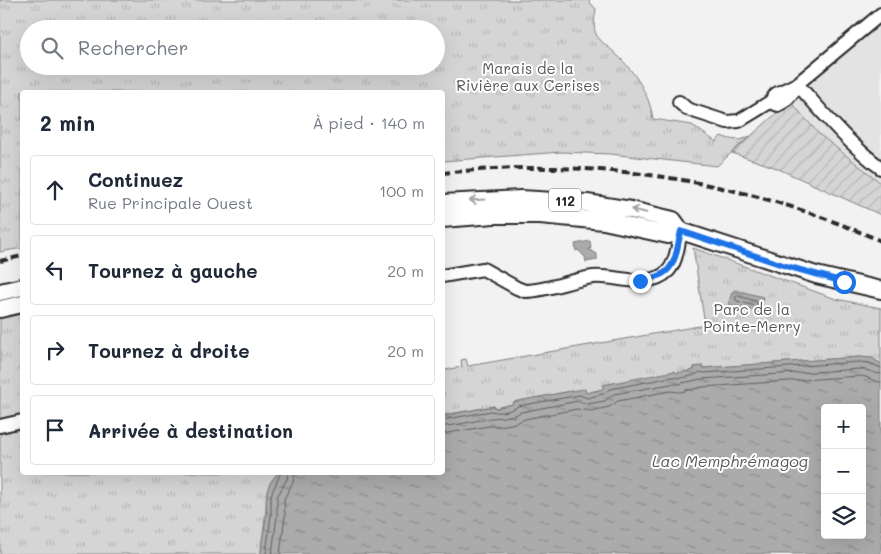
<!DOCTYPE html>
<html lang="fr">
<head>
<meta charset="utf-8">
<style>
  body { margin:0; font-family:Mali,sans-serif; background:#f2f2f3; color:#1f2937 }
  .controls { position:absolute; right:15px; bottom:15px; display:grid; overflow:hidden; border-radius:5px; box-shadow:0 5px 20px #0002 }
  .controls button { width:45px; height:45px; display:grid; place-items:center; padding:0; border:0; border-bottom:1px solid #e0e1e3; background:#fff; color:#1f2937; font:25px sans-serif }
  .stop { position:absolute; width:15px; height:15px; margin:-11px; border:4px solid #1a73e8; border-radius:50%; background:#fff }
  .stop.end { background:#1a73e8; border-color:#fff; box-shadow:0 1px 5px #0008 }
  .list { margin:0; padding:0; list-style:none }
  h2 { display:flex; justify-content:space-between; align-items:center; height:65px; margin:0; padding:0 20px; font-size:21px }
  h2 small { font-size:16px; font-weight:400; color:#747a83 }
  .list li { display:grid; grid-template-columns:32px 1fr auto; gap:15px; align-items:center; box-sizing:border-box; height:70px; margin:0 10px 10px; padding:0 10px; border:1px solid #e0e1e3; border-radius:5px }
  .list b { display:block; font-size:19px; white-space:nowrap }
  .list p { margin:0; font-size:16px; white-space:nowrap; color:#747a83 }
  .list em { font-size:16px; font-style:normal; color:#747a83 }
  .icon { flex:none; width:28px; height:28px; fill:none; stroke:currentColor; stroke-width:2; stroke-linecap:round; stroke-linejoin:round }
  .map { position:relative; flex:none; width:881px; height:554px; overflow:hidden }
  .search { position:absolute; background:#fff; box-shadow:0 5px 20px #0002; left:20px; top:20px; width:425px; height:55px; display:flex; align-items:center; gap:12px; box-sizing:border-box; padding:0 18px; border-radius:28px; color:#747a83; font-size:19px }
  .panel { position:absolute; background:#fff; box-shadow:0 5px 20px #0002; left:20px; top:90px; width:425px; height:385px; border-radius:5px }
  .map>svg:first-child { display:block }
  .built { fill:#e3e3e3 }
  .park { fill:url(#park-tufts); stroke:#808080; fill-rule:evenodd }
  .garden { fill:url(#garden-furrows); stroke:#808080 }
  .water { fill:url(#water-ripples); stroke:#787878; fill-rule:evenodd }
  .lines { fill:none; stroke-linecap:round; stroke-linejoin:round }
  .shore { stroke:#5e5e5e; stroke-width:1 }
  .minor-casing { stroke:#2b2b2b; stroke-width:16 }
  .major-casing { stroke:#2b2b2b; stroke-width:20 }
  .minor { stroke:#fff; stroke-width:12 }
  .major { stroke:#fff; stroke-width:16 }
  .rail { stroke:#2b2b2b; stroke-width:4; stroke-dasharray:8 4; stroke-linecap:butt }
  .oneway { stroke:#a0a0a0 }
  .route { stroke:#1a73e8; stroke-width:6 }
  .labels { text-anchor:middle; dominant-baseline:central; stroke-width:4; stroke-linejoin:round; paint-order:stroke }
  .shield { fill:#fff; stroke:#6b6b6b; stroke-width:1 }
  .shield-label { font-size:14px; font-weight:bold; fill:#2b2b2b }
  .park-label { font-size:15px; fill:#565656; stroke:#fff }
  .water-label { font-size:16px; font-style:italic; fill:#585858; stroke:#fff }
</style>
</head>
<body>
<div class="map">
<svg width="881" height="554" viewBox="0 0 881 554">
  <defs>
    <pattern id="park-tufts" width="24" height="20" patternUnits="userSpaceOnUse" patternTransform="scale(1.25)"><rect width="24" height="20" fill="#d5d5d5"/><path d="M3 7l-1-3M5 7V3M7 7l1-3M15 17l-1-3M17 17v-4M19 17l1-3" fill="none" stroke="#b7b7b7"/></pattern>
    <pattern id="garden-furrows" width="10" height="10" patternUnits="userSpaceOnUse" patternTransform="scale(1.25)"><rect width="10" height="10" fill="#d5d5d5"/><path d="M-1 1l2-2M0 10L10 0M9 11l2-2" fill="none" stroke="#b7b7b7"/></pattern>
    <pattern id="water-ripples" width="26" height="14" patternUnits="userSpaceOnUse" patternTransform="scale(1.25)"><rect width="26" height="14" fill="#ababab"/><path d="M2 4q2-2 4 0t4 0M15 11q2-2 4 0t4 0" fill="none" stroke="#8b8b8b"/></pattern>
  </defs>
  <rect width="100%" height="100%" fill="#f2f2f2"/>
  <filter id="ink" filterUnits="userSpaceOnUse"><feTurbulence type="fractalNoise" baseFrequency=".02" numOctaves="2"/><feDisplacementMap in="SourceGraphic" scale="10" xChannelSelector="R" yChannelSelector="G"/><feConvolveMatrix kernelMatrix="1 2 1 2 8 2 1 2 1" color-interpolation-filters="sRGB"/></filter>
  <g filter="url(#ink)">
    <path class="built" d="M881 24V183L819 134 790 101Z"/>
    <path class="park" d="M0 0H588L596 9C595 17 592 28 597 36 602 43 611 49 617 55 634 71 650 95 653 119L692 125 716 142 721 136C731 140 741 142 750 136L717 166 610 154 561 152 443 161 442 92H22V248L0 252ZM29 29H436V66H29Z
      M693 248 836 299 881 308V364L872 358 859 357 703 368 702 366 694 367V370L676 374 675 372 603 385 604 389 586 393 577 390 513 402V404L495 408 494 406 443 415V370L462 367 461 360 466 359 468 366 705 325Z
      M22 312V472L278 473C262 490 268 498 265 518 264 530 261 542 261 554H0V317Z"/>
    <path class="garden" d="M790 101 819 134 881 183V215L774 167 732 153Z"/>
    <path class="water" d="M590 241 591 247 590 250 597 254V260L586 262 585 257 578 250 576 251 575 244Z
      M735 290 763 297 761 311 759 312 730 305 729 302 732 292Z
      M859 357 872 358 881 364V554H261C261 542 264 530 266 518 268 498 262 490 278 473L442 472 443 416 494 406 495 408 513 404V402L577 390 585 389 586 393 603 389V385L675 371 676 373 694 370V367L703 366V368ZM825 408H862V535H825Z"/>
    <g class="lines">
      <path class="shore" d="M738 296 756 301 758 304 755 306 737 301 735 298Z
        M442 420 491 411C499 414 512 411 518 406L580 395 587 398 603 394 610 389 672 377C680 379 693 377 700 372L704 373 859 362 870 363 881 368
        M442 426C457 426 472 421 486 419 498 416 510 419 521 412L578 401 587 404 605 401 614 394 671 384H678L701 379 860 369C868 369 873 374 881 374
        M442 434 489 426H500L516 423 525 419 577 409 591 411 609 407 618 401 670 391 680 392 703 387 860 376C868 376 873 382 881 382
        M266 554 271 515V495L281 472
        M272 554 277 516V497L287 479 288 472
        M280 554 285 516 284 499 293 482 295 472"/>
      <g class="minor-casing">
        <path id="minor" d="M797 84C824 114 849 144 881 168
          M679 102 687 109 727 122 739 121 770 102 776 94 797 84 881 14
          M770 102 778 105C787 101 793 93 797 84
          M442 276 483 269 517 288 525 291C547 291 570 280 593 277 617 275 648 290 668 271 677 262 678 243 681 231
          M0 426 22 421"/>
      </g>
      <g class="major-casing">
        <path id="major" d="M442 203 521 199 587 203 631 210 673 220 681 231
          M442 219 494 215H540L604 221 668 235 681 231 816 275 881 290
          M0 292 22 287
          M0 309 22 304"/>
      </g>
      <use href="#minor" class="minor"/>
      <use href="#major" class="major"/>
      <path class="rail" d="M442 173C598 157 738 178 881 241
        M0 261 22 256"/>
    </g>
    <defs><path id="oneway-shaft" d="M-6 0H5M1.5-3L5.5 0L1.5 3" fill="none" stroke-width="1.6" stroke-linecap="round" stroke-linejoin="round" transform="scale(1.25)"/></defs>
    <g class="oneway">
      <use href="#oneway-shaft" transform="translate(477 200) rotate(176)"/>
      <use href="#oneway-shaft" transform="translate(639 211) rotate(-167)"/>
    </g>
  </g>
  <g class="lines" filter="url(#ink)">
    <path class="route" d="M640 281C676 275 674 262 681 231L786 266 844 282"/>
  </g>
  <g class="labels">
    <rect class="shield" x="549" y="188.5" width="32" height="23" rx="4"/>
    <g class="shield-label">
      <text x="565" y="200">112</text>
    </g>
    <g class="park-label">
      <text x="528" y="68">Marais de la<tspan x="528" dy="17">Rivière aux Cerises</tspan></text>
      <text x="752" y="309">Parc de la<tspan x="752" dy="17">Pointe-Merry</tspan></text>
    </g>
    <g class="water-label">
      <text x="730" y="460">Lac Memphrémagog</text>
    </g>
  </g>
</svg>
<div class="controls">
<button>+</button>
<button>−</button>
<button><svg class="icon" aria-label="layers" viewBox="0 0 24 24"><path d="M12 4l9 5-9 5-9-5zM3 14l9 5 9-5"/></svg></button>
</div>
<div class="stop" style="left:844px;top:282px"></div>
<div class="stop end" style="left:640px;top:281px"></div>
<div class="search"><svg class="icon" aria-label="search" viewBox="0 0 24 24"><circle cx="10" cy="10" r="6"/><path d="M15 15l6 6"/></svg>Rechercher</div>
<section class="panel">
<h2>2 min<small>À pied · 140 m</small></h2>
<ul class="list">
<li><svg class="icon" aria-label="ahead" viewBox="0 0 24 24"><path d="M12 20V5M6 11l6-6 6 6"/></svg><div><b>Continuez</b><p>Rue Principale Ouest</p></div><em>100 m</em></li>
<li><svg class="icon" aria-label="left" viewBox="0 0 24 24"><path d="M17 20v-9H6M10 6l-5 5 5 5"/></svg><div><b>Tournez à gauche</b></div><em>20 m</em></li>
<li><svg class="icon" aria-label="right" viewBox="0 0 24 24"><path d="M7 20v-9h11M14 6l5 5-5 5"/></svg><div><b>Tournez à droite</b></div><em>20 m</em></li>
<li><svg class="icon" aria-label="arrive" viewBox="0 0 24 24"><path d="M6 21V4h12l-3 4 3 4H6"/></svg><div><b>Arrivée à destination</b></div></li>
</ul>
</section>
</div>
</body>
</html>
